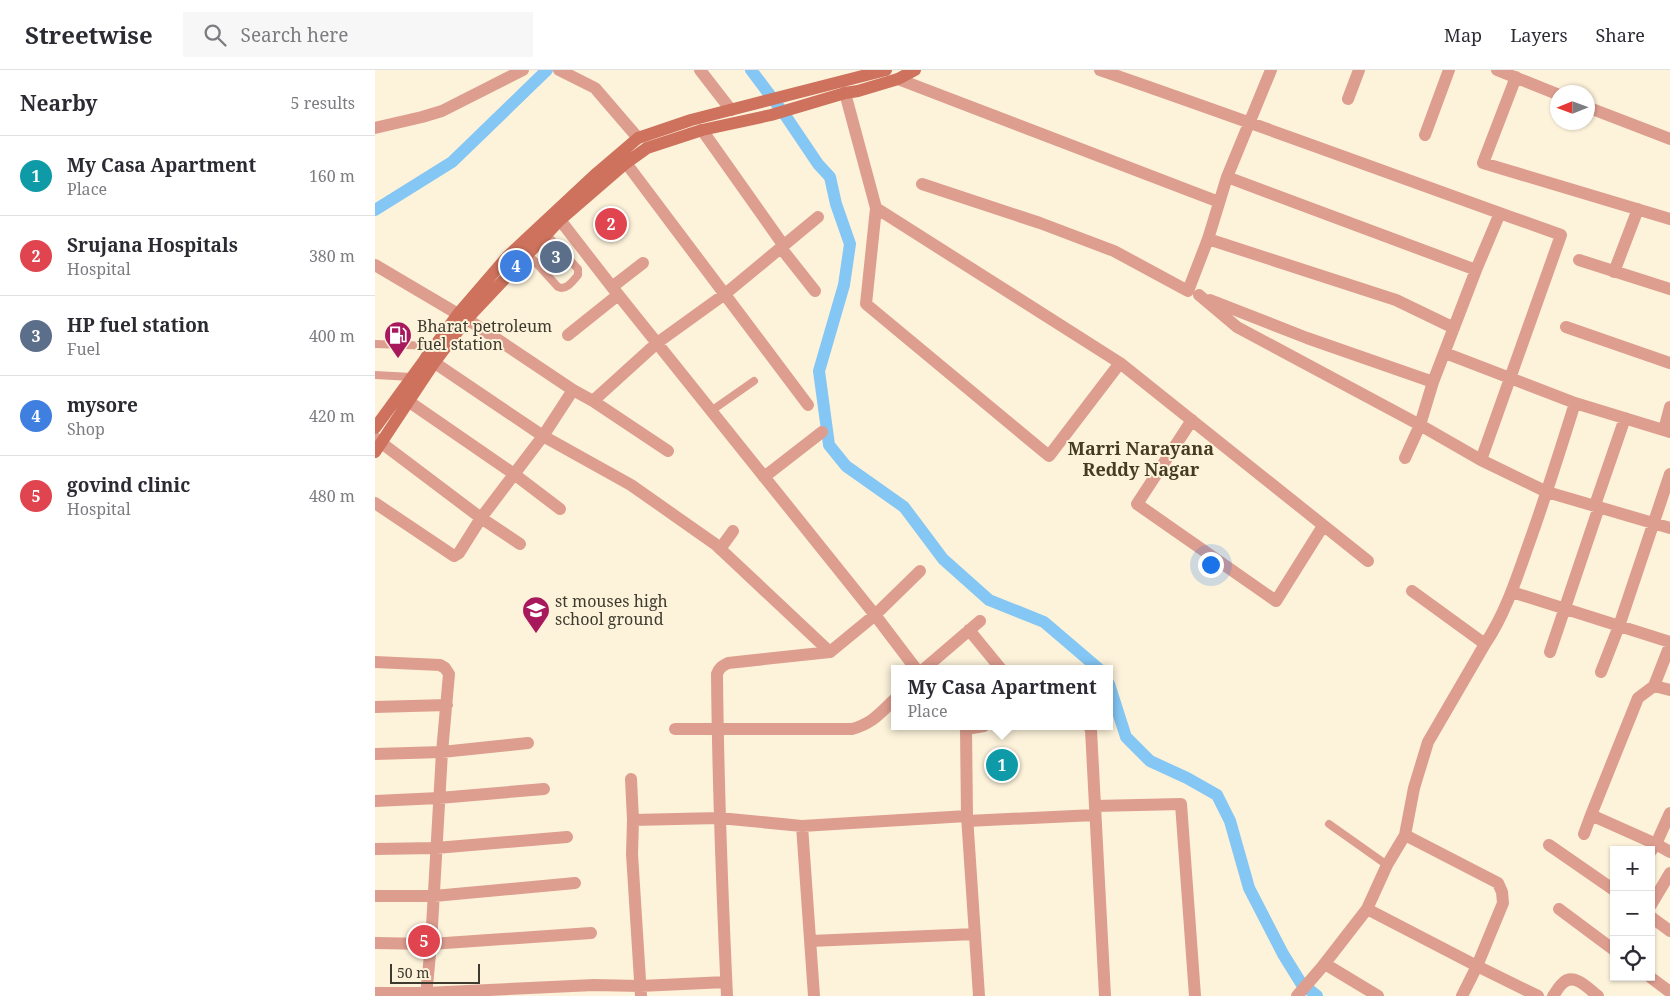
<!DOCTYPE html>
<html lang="en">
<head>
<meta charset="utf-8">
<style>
  body { margin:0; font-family:"Noto Serif",serif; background:#f7f7f7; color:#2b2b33 }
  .controls { position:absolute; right:15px; bottom:15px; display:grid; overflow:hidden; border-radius:0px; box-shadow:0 1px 4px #0004 }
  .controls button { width:45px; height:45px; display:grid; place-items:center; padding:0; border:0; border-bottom:1px solid #e1e1e2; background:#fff; color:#2b2b33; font:25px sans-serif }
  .compass { position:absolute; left:1175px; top:15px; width:45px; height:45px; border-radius:50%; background:#fff; box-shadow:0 1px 4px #0004; rotate:269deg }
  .scale { position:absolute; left:15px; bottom:12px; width:90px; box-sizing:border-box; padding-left:5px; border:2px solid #3e3a2e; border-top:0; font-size:14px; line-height:18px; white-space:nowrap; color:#3e3a2e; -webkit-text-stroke:4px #fdf3db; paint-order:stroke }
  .you { position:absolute; left:835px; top:494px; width:18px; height:18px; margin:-12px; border:4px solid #fff; border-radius:50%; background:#1a73e8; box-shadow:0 0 0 8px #1a73e833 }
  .badge { display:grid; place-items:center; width:32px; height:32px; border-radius:50%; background:#ea580c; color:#fff; font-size:16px; font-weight:700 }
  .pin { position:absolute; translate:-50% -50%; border:2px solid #fff; box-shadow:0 1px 5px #0006 }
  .popup { position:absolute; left:516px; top:595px; width:222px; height:65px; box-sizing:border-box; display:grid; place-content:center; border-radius:0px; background:#fff; filter:drop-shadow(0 1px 4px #0005); font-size:16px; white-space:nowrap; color:#7c7c81 }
  .popup b { font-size:19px; color:#2b2b33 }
  .popup::after { content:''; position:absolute; left:50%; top:100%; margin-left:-10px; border:10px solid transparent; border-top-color:#fff }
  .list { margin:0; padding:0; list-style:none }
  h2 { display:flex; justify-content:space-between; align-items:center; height:65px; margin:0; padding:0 20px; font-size:21px }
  h2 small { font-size:16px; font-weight:400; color:#7c7c81 }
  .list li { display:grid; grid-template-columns:32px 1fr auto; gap:15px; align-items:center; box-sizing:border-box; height:80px; padding:0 20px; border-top:1px solid #e1e1e2 }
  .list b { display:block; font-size:19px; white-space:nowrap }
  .list p { margin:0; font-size:16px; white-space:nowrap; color:#7c7c81 }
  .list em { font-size:16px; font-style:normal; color:#7c7c81 }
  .icon { flex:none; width:28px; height:28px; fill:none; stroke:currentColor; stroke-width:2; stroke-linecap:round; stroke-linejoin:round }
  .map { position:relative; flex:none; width:1295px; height:926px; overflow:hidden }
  header { display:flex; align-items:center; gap:30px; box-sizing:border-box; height:70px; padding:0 25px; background:#fff; border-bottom:1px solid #e1e1e2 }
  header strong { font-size:24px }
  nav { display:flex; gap:28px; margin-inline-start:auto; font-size:18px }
  .search { width:350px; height:45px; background:#f7f7f7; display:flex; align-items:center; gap:12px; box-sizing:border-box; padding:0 18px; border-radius:0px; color:#7c7c81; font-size:19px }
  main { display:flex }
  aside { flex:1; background:#fff }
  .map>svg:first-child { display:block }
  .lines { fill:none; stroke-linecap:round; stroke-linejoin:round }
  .canal { stroke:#84c6f4; stroke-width:12 }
  .service { stroke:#de9e8f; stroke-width:8 }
  .minor { stroke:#de9e8f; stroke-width:12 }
  .secondary { stroke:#ce725d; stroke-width:12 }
  .labels { text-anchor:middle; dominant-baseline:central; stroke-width:4; stroke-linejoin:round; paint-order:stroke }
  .poi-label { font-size:16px; fill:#3e3a2e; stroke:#fdf3db; text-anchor:start }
  .neighbourhood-label { font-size:18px; font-weight:bold; fill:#453b22; stroke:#fdf3db }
</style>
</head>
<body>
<header>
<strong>Streetwise</strong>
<div class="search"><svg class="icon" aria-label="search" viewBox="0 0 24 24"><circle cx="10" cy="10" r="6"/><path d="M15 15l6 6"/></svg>Search here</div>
<nav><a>Map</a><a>Layers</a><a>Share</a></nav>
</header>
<main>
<aside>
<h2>Nearby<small>5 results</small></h2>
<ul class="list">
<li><span class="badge" style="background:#0f9aa8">1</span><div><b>My Casa Apartment</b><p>Place</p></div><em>160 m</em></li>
<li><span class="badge" style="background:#e0444e">2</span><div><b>Srujana Hospitals</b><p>Hospital</p></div><em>380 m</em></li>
<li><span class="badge" style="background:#5c6f8a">3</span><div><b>HP fuel station</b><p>Fuel</p></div><em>400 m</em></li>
<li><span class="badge" style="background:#3f7fe0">4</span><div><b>mysore</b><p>Shop</p></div><em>420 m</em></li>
<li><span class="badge" style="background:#e0444e">5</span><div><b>govind clinic</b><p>Hospital</p></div><em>480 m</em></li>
</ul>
</aside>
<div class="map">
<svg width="1295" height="926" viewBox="0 0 1295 926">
  <rect width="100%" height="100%" fill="#fdf3db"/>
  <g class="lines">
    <path class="canal" d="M376 0 410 45 443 94 455 107 461 134 475 174 469 215 444 301 454 375 471 396 529 437 568 489 614 530 669 552 724 599
      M0 140 77 92 172 0
      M734 614 751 667 775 691 812 708 842 725 855 751 874 818 908 884 926 913 942 926"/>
    <path class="service" d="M153 184 183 217C191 221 198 211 203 205V199L171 164
      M0 274 60 276
      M0 305 37 307
      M336 341 379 311
      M954 754 1012 795"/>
    <path class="minor" d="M184 0 220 18 263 68
      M325 0 356 40
      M725 0C879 53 1032 110 1186 165L1106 390
      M1122 0 1182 24
      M1141 7 1108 93 1295 149
      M523 9 844 132
      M470 23 501 138 745 293
      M973 29 984 0
      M1212 37 1295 69
      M0 58 47 47 67 41 148 0
      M327 60 409 176
      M1050 65 1074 0
      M251 93 433 335
      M852 107 1101 200
      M547 114 665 153 739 181 813 221 833 169 852 107 896 0
      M501 138 491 234 674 386 745 293 993 491
      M185 150 237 217 500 545 541 599
      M833 169 1021 230 1079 258
      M406 178 440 221
      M1204 190 1295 219
      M0 195 83 244
      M1239 202 1263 139
      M237 217 268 193
      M824 225 862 257 1045 355 1106 390 1172 422 1295 458
      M835 230 932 268 1058 312
      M92 249 198 320 218 331 293 381
      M1191 257 1295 293
      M193 265 243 225
      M1070 283 1200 333 1295 362
      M198 320 168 366 256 415 340 474 455 582
      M33 331 139 404 185 439
      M218 331 282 273 350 224 443 147
      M817 350 762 434 901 531 948 456
      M1289 360 1295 337
      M0 368 106 448 168 366 51 287
      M1030 388 1045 355 1058 312 1101 200 1125 143
      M389 407 447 362
      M0 433 79 486 84 483 106 448 145 474
      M1220 435 1250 348
      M345 479 358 461
      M1037 521 1110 574
      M1137 522 1295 572
      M594 560 626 599
      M1295 575 1279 616 1263 628 1216 745 1281 774 1295 782
      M1175 582 1224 437
      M0 592 65 595 70 598 74 604 67 682 56 874 51 926
      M549 599 605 551
      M1226 602 1244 556 1295 404
      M1279 616 1295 620
      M0 637 72 635
      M589 656 591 659 592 746
      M714 656 716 660 730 926
      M300 659H477C498 653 504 644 520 629
      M591 659 609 656
      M0 684 67 682 153 673
      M256 709 258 750
      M0 731 64 728 169 719
      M720 736 806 734 820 926
      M592 751 720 745
      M427 756 439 926
      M1209 764 1216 745
      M1030 765 1123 813 1127 822 1128 833 1102 896 1087 926
      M1174 775 1239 820
      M0 779 61 778 192 767
      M1276 781 1281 774 1295 743
      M0 826H59L200 813
      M1276 835 1295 803
      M992 839 1102 896 1163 926
      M1184 839 1239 880
      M1276 847 1295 861
      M435 871 600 864
      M0 873 56 874 216 863
      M950 894 1003 926
      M1275 907 1295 922
      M0 923H51L219 915 265 916 351 912
      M266 926 257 784 258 750 344 748 427 756 592 746 604 926
      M352 926C347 819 343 712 342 604 344 598 347 596 353 593L455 582 500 545 545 501
      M922 926 947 897 992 839 1012 795 1030 765 1039 718 1053 672 1110 574C1130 544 1141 510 1153 476 1170 429 1185 381 1200 333
      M1178 926C1181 922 1184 916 1188 913 1199 902 1214 919 1223 926"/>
    <path class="secondary" d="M0 358 83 244 132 187 222 103 263 68 316 50 511 0
      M0 382 59 293 92 249 185 150 251 93 272 78 327 60 396 45 470 23 483 21 523 9 540 0"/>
  </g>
  <defs>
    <g id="fuel-pin" transform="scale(1.4375)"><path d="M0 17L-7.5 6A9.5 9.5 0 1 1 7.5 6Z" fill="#a7195c" stroke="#fdf3db"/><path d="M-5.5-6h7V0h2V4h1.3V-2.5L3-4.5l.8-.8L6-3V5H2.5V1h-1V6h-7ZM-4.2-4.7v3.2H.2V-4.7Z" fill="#fff"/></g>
    <g id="school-pin" transform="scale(1.4375)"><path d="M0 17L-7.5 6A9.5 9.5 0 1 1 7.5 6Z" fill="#a7195c" stroke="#fdf3db"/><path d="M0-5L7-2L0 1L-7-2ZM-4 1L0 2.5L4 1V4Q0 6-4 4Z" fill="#fff"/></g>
  </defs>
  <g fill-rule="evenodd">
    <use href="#fuel-pin" x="23" y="265"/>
    <use href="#school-pin" x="161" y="540"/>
  </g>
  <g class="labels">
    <g class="poi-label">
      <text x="42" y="256">Bharat petroleum<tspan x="42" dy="18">fuel station</tspan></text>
      <text x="180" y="531">st mouses high<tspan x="180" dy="18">school ground</tspan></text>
    </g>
    <g class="neighbourhood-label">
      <text x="766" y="378">Marri Narayana<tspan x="766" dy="21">Reddy Nagar</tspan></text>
    </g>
  </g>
</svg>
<div class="controls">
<button>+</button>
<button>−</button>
<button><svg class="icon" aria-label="locate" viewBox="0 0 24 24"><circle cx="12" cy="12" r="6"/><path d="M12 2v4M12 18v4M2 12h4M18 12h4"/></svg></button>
</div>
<svg class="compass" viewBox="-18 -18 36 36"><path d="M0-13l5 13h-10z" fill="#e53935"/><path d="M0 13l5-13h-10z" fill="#7c7c81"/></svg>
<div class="scale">50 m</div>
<div class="you"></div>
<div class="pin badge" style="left:627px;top:695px;background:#0f9aa8">1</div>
<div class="popup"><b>My Casa Apartment</b>Place</div>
<div class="pin badge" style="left:236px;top:154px;background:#e0444e">2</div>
<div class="pin badge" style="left:181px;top:187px;background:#5c6f8a">3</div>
<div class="pin badge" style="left:141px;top:196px;background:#3f7fe0">4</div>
<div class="pin badge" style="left:49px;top:871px;background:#e0444e">5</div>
</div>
</main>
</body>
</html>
